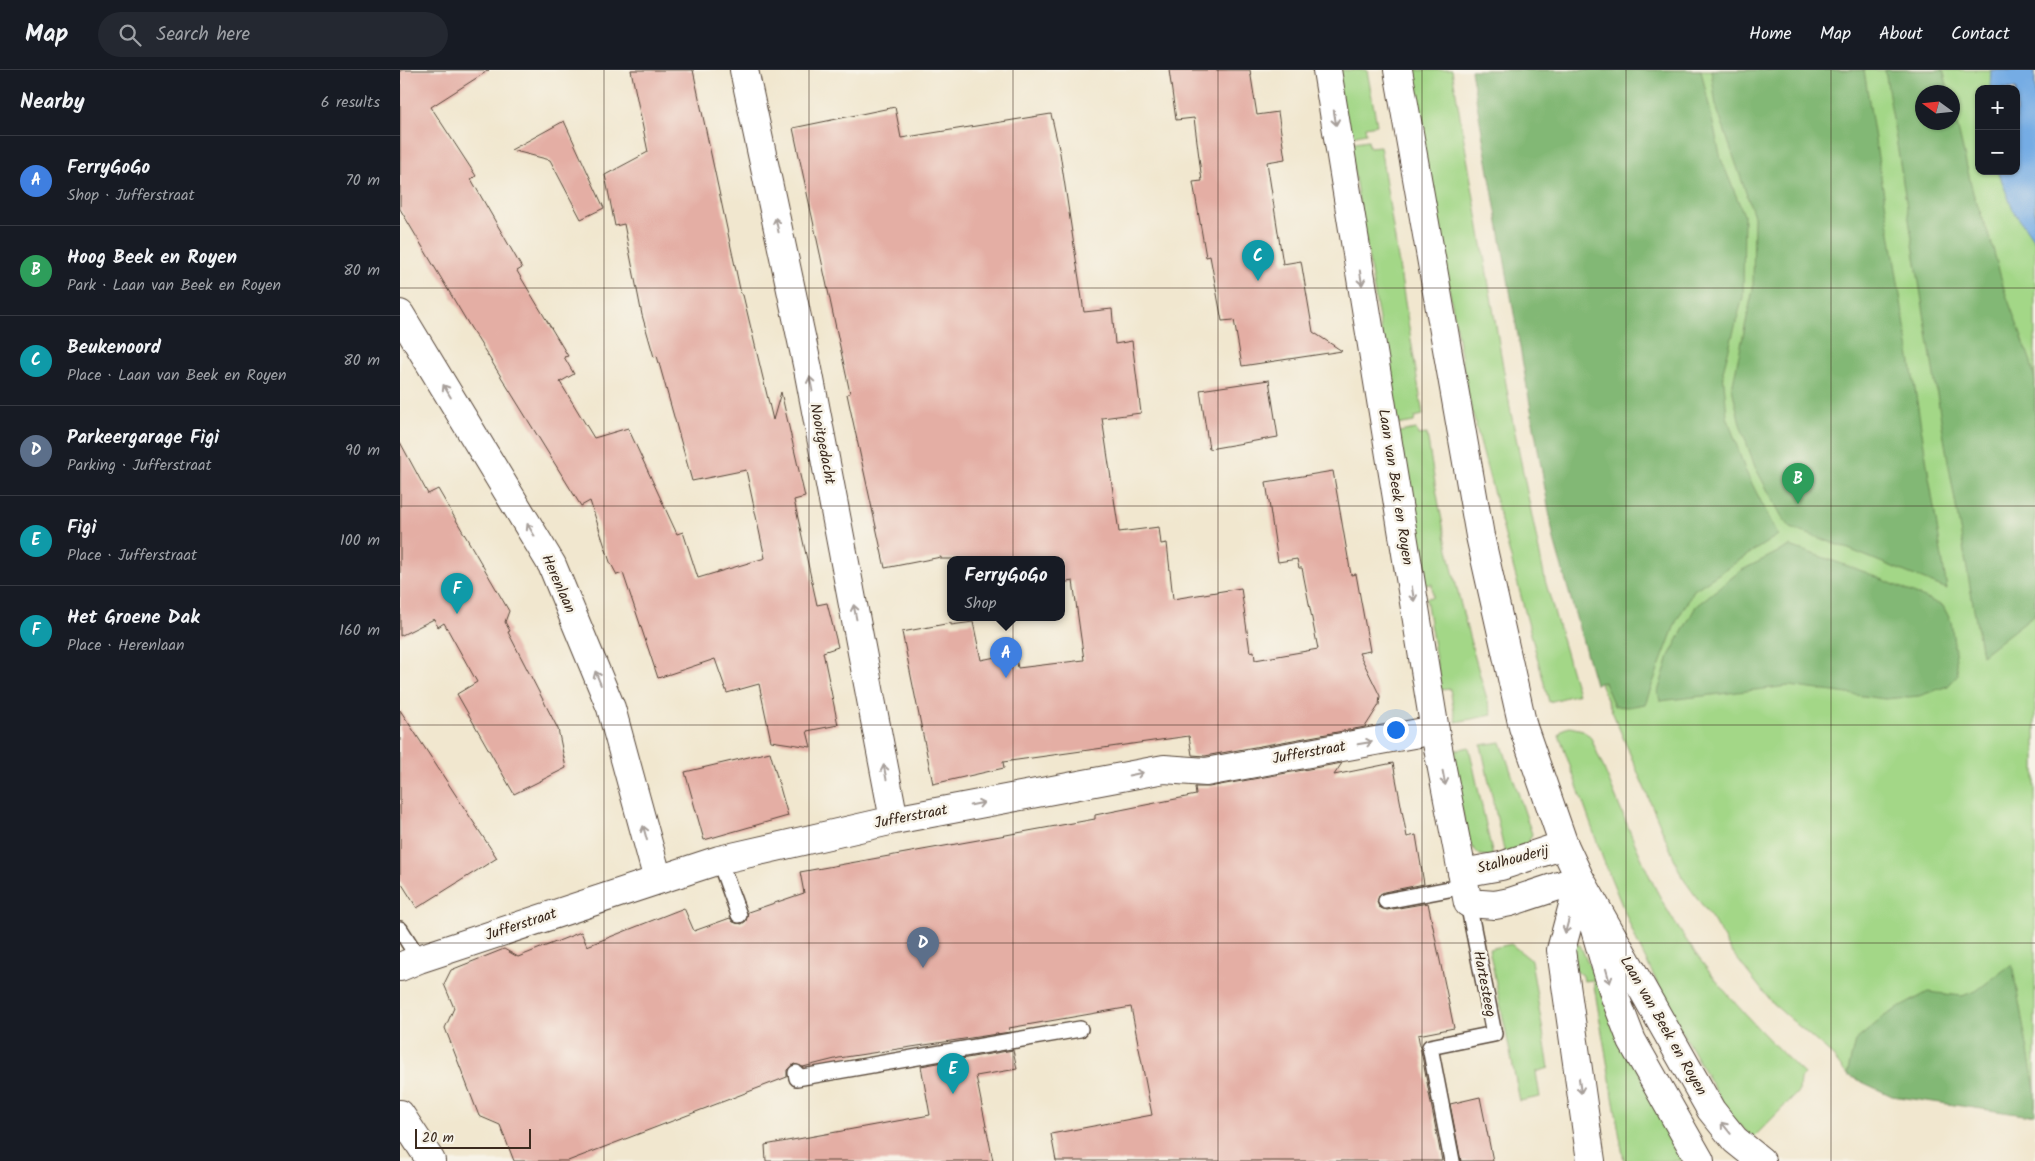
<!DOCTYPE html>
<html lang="en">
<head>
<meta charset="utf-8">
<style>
  body { margin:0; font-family:Kalam,sans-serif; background:#242831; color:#f1f3f6 }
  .controls { position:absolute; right:15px; top:15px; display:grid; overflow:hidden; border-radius:10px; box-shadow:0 1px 4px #0004 }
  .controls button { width:45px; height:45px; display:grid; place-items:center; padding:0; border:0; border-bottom:1px solid #363941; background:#171b24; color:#f1f3f6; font:25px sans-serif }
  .compass { position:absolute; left:1515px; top:15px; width:45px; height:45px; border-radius:50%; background:#171b24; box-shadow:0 1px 4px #0004; rotate:285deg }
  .scale { position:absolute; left:15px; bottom:12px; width:116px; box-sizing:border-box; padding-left:5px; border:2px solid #3b2a1e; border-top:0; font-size:14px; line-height:18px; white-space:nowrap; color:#3b2a1e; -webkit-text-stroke:4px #f7f3e8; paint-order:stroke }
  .you { position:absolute; left:995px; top:659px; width:18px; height:18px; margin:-12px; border:4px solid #fff; border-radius:50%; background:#1a73e8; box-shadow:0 0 0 8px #1a73e833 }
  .badge { display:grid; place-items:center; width:32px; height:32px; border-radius:50%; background:#0f766e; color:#fff; font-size:16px; font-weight:700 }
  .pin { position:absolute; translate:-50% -41px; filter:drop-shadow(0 1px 2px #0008) }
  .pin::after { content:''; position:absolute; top:26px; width:18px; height:15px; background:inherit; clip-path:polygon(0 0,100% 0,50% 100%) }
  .popup { position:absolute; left:547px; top:486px; width:118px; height:65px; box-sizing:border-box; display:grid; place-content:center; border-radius:10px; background:#171b24; filter:drop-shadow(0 1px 4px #0005); font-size:16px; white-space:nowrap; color:#9ea1a6 }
  .popup b { font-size:19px; color:#f1f3f6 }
  .popup::after { content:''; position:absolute; left:50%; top:100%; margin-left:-10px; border:10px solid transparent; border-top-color:#171b24 }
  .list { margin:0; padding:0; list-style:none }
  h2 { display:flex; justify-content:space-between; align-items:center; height:65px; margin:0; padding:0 20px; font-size:21px }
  h2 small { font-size:16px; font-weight:400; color:#9ea1a6 }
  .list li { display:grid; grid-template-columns:32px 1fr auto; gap:15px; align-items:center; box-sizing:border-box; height:90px; padding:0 20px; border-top:1px solid #363941 }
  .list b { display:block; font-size:19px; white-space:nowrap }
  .list p { margin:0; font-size:16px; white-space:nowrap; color:#9ea1a6 }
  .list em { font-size:16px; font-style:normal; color:#9ea1a6 }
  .icon { flex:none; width:28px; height:28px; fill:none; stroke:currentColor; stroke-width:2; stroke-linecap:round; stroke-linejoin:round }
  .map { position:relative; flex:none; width:1635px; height:1091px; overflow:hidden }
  header { display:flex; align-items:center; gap:30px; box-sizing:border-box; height:70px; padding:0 25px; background:#171b24; border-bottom:1px solid #363941 }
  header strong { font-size:24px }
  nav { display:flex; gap:28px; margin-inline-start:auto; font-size:18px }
  .search { width:350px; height:45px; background:#242831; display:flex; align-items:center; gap:12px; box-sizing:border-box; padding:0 18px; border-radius:28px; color:#9ea1a6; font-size:19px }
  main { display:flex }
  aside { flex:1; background:#171b24 }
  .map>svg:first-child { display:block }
  .green { fill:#a3d787; stroke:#6f8052; fill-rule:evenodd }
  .forest { fill:#82b874; stroke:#5e7149 }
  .water { fill:#75ace4; stroke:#586b81 }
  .building { fill:#e4aea4 }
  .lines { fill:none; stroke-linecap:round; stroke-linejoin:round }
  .lane-casing { stroke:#564639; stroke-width:18 }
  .street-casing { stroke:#564639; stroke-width:30 }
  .primary-casing { stroke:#564639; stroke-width:30 }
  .lane { stroke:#fff; stroke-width:15 }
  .street { stroke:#fff; stroke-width:28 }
  .primary { stroke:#fff; stroke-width:28 }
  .oneway { stroke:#a79f9a }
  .grid { fill:none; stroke:#3b2a1e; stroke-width:1; stroke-opacity:0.55 }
  .labels { text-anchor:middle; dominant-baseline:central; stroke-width:5; stroke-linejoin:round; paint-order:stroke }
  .street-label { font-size:15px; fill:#3b2a1e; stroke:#f7f3e8 }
</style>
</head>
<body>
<header>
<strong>Map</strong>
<div class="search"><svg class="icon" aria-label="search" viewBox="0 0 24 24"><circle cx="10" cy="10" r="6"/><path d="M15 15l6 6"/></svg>Search here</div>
<nav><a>Home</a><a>Map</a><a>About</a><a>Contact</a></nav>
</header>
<main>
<aside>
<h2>Nearby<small>6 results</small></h2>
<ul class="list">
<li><span class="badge" style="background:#3f7fe0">A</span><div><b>FerryGoGo</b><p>Shop · Jufferstraat</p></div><em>70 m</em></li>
<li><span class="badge" style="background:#2e9e5b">B</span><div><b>Hoog Beek en Royen</b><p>Park · Laan van Beek en Royen</p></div><em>80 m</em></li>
<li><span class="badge" style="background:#0f9aa8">C</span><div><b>Beukenoord</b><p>Place · Laan van Beek en Royen</p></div><em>80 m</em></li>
<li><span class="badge" style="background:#5c6f8a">D</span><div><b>Parkeergarage Figi</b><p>Parking · Jufferstraat</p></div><em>90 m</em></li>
<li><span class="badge" style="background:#0f9aa8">E</span><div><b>Figi</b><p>Place · Jufferstraat</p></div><em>100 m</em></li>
<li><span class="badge" style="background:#0f9aa8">F</span><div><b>Het Groene Dak</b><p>Place · Herenlaan</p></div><em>160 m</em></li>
</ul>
</aside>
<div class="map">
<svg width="1635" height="1091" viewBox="0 0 1635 1091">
  <rect width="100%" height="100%" fill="#f7f3e8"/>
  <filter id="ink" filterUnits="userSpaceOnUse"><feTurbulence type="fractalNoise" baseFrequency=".02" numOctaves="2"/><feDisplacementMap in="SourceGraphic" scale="10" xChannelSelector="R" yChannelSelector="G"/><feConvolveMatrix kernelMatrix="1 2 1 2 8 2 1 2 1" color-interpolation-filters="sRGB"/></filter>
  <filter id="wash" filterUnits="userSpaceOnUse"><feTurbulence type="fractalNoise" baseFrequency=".0096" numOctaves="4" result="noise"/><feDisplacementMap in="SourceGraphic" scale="20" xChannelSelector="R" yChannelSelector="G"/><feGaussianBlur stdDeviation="1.12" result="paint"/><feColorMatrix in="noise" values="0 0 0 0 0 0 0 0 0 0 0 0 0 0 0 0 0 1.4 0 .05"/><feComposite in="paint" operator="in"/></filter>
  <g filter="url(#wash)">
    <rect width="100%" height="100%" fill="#f1e7cf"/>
    <path class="green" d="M936 0H967L977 55 965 57 966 63 947 67Z
      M1010 0H1052L1111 343 1145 510 1178 624 1149 632 1069 330Z
      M1086 0H1635V1037L1529 1029 1455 1009 1448 1002 1447 1005 1431 984 1372 933 1331 881 1313 850 1282 807 1184 575ZM1579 19H1616V101H1579ZM1522 22H1552V52H1522Z
      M968 70 969 77 980 76 1023 345 1015 347 1014 352 997 355 949 73Z
      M1016 359 1018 365 1027 364C1041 459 1063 553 1092 645L1056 652 1050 619 1041 620 1026 528 1033 527 1032 514 1024 515 999 362Z
      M1170 657 1183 660 1191 668C1211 714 1228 760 1249 805 1285 882 1343 946 1404 1004L1400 1009 1399 1021 1353 1068 1329 1045 1279 957 1237 872 1203 789 1159 665 1163 659Z
      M1101 672 1132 764 1125 779 1105 785 1081 675Z
      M1069 677 1093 787 1080 785 1070 775 1048 682Z
      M1111 874 1131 890 1149 998 1136 1002 1140 1027 1120 1031 1089 879Z
      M1173 874 1180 875 1221 968 1287 1091H1224L1193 910 1184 911 1183 906 1170 897Z"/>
    <path class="forest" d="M1071 0H1301L1321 89 1344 145 1343 227 1323 301 1327 346 1345 400 1378 465 1294 520 1276 552 1245 634 1228 637 1214 636 1204 612 1195 614 1154 470Z
      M1311 0H1464L1547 519 1441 476 1391 458 1382 447 1355 397 1340 354 1332 318 1353 219 1354 146 1316 36Z
      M1485 0H1543L1549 22H1522V52H1552L1553 37 1573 123 1591 171 1604 219 1631 292 1635 311V544L1582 585 1544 368Z
      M1390 476 1465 502 1543 536 1551 551 1558 605 1548 616 1519 626 1485 629 1389 616 1260 631 1258 622 1269 586 1296 536 1340 501Z
      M1612 894 1635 1019V1044L1624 1045 1492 1026 1447 1005 1455 971 1486 945 1528 922 1562 926 1576 921Z"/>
    <path class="water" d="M1591 0H1635V172L1613 140 1598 101H1616V19H1590Z"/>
    <g id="blocks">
      <path class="building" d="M0 0H89L31 37 76 106 71 109 122 198 117 201 168 286 164 287 174 304 160 312 194 368 228 358 277 464 283 462 298 508 365 488 346 400 292 411 257 286 254 287 242 245 224 154 215 156 205 105 248 82 231 0H293L341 224 343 225 373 350 381 322 405 427 394 430 417 535 427 533 438 577 423 582 438 655 407 661 411 677 371 671 359 614 327 623 315 589 258 608 223 503 217 505 210 492 190 431 181 436 69 255 0 139Z
        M769 0H850L857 45 878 42 885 89 867 92 883 194 901 191 913 262 942 281 842 296 834 250 822 251 810 186 806 187 793 112 802 111 794 48 776 50Z
        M495 37 501 68 651 44 660 83 684 242 712 239 715 274 732 271 741 343 702 348 719 462 759 457 761 474 767 473 773 529 841 518 850 582 854 581 855 590 918 579 902 498H899L897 489 878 492 866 412 933 401 951 505 956 504 970 581 959 583 980 626 979 635 965 657 805 686 792 685 789 666 603 692 604 698 533 714 502 562 551 553V555L573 552 581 590 615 583 618 598 684 590 673 511 661 513V489H541V487L485 498 447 324 450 323 393 58Z
        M164 51 204 138 181 149 150 90 111 80Z
        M869 310 878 367 809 379 800 320Z
        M0 372 28 424 38 419 109 541 105 552 110 561 108 562 158 659 166 698 114 724 57 624 77 612 44 553 38 557 34 549 0 566Z
        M0 640 97 788 17 838 0 811Z
        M370 682 388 746 304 770 285 702Z
        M942 693 934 705 993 693 1007 767 1016 765 1024 814 984 822 980 824 977 832 979 837 987 840 1028 833 1054 958 1018 965 1042 1091H656L651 1064 752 1045 731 937 609 958 610 962 439 988 403 997 394 994 387 1000V1007L168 1091H114L100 1055 79 1046 45 958 54 938 44 914 51 900 104 879 118 887 181 862 187 876 284 838 294 861 330 848 333 852 342 854 346 851 348 842 404 823 400 802 695 749V745L796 725 795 717H809Z
        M613 980 617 999 576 1006 593 1091H366L365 1075 530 1045 521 996Z
        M1080 1027 1093 1091H1061L1050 1034Z"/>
    </g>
  </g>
  <g filter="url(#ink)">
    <use href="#blocks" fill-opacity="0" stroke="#564639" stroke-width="1"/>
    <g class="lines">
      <g class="lane-casing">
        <path id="lane" d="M319 790 339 845
          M986 831 1065 816
          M0 859 19 889
          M396 1003 397 1008 680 959
          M1052 1091 1030 977 1094 964 1068 833"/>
      </g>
      <g class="street-casing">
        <path id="street" d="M344 0 408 299 494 750
          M927 0 1037 673 1068 833 1095 835 1110 832 1180 809
          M0 244 152 495 211 638 258 810
          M1062 803 1101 796 1164 775
          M0 897 19 889 319 790 494 750 764 699 806 702 1035 660
          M0 1044 31 1091"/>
      </g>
      <g class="primary-casing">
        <path id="primary" d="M998 0 1080 466 1123 657 1164 775 1180 809 1311 1040 1335 1070 1361 1091
          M1180 809 1161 880 1191 1091
          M1194 856 1215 927 1232 971 1300 1091"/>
      </g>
      <use href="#lane" class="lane"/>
      <use href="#street" class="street"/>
      <use href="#primary" class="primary"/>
    </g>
    <defs><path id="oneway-shaft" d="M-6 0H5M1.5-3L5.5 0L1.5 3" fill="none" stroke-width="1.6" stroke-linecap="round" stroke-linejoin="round" transform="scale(1.25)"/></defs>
    <g class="oneway">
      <use href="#oneway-shaft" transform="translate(935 48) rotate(81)"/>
      <use href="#oneway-shaft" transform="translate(377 155) rotate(-102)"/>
      <use href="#oneway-shaft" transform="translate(961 208) rotate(81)"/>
      <use href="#oneway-shaft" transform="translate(411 314) rotate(-101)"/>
      <use href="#oneway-shaft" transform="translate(47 321) rotate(-121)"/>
      <use href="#oneway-shaft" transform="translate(131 460) rotate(-121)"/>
      <use href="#oneway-shaft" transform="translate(1013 524) rotate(81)"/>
      <use href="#oneway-shaft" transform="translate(455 542) rotate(-101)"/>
      <use href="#oneway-shaft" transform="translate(198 608) rotate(-112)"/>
      <use href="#oneway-shaft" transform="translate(965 673) rotate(-10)"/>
      <use href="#oneway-shaft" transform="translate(485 702) rotate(-101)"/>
      <use href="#oneway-shaft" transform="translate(736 704) rotate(-11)"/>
      <use href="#oneway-shaft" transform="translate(1044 708) rotate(79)"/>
      <use href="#oneway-shaft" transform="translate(577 734) rotate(-11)"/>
      <use href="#oneway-shaft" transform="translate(245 763) rotate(-105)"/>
      <use href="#oneway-shaft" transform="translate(1167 856) rotate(105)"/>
      <use href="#oneway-shaft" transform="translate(1208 906) rotate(74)"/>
      <use href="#oneway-shaft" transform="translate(1180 1016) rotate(82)"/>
      <use href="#oneway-shaft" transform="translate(1326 1058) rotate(-129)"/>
    </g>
  </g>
  <path class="grid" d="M204 0V1091M409 0V1091M613 0V1091M818 0V1091M1022 0V1091M1226 0V1091M1431 0V1091M0 218H1635M0 436H1635M0 655H1635M0 873H1635"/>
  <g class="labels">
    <g class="street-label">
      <text transform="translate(422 374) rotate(79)">Nooitgedacht</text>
      <text transform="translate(995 417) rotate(81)">Laan van Beek en Royen</text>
      <text transform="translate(158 514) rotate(66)">Herenlaan</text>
      <text transform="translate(909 683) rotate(-10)">Jufferstraat</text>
      <text transform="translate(511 747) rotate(-11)">Jufferstraat</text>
      <text transform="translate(1113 790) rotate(-15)">Stalhouderij</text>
      <text transform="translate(121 855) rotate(-18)">Jufferstraat</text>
      <text transform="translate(1084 914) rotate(79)">Hartesteeg</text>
      <text transform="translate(1263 956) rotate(60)">Laan van Beek en Royen</text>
    </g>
  </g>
</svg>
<div class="controls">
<button>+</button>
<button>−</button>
</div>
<svg class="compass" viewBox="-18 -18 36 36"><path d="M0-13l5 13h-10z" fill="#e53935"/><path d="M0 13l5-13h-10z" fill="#9ea1a6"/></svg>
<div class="scale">20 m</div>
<div class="you"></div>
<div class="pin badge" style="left:606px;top:608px;background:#3f7fe0">A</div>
<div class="popup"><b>FerryGoGo</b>Shop</div>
<div class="pin badge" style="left:1398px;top:434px;background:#2e9e5b">B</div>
<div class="pin badge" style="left:858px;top:211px;background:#0f9aa8">C</div>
<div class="pin badge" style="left:523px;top:898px;background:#5c6f8a">D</div>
<div class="pin badge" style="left:553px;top:1024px;background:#0f9aa8">E</div>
<div class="pin badge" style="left:57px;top:544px;background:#0f9aa8">F</div>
</div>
</main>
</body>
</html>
